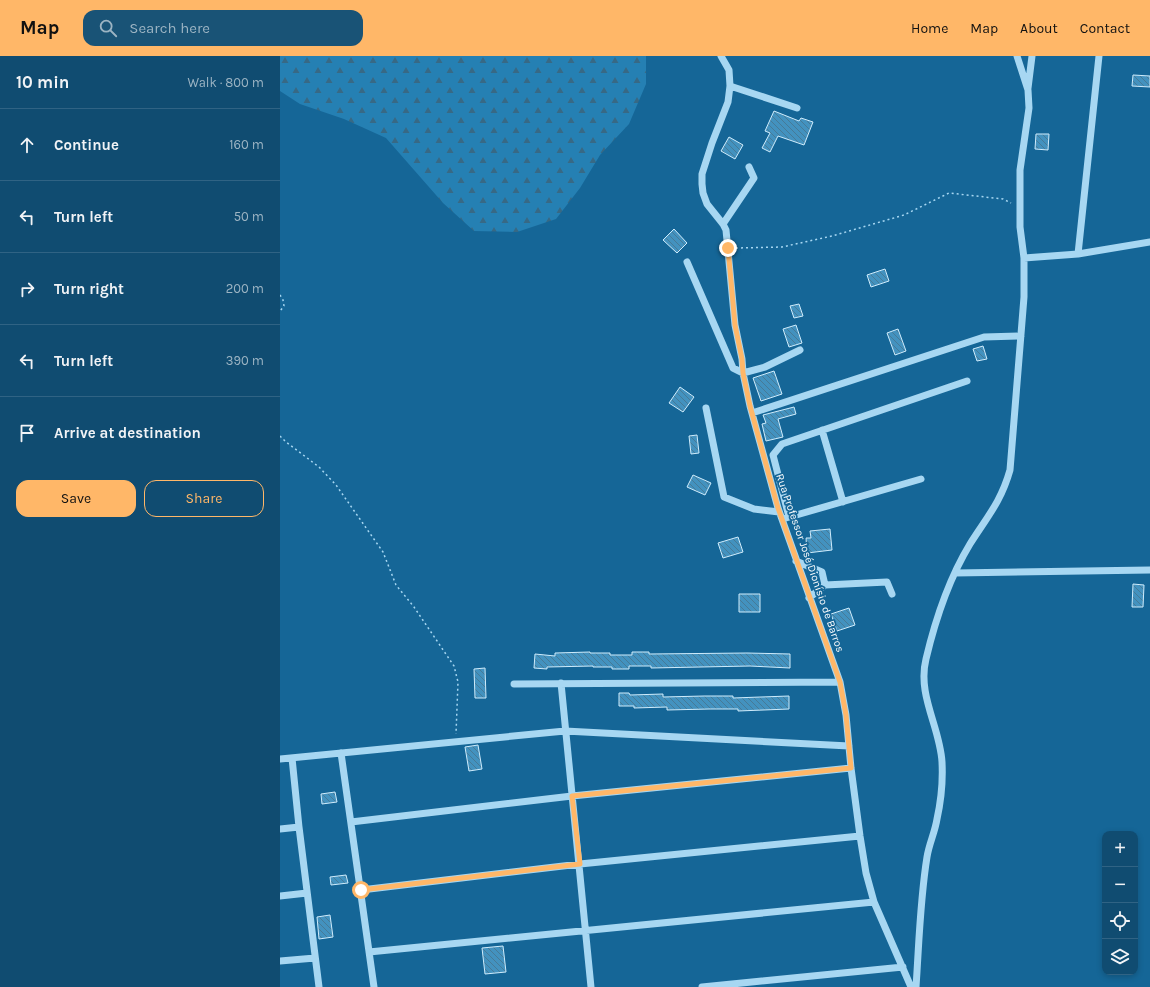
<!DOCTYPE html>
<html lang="en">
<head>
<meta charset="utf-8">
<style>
  body { margin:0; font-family:Karla,sans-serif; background:#195376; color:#f1f3f6 }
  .controls { position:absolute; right:12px; bottom:12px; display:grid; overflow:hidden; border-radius:8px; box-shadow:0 2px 6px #0003 }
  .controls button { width:36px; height:36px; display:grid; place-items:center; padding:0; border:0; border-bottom:1px solid #306384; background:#104c71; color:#f1f3f6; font:20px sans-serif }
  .stop { position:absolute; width:12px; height:12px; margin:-9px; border:3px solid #ffb768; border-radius:50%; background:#fff }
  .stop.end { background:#ffb768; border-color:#fff; box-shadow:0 1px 4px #0008 }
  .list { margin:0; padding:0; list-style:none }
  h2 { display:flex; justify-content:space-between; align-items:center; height:52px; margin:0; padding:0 16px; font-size:17px }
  h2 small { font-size:13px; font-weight:400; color:#9cb4c3 }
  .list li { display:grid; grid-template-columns:26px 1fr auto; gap:12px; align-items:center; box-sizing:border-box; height:72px; padding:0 16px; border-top:1px solid #306384 }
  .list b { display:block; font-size:15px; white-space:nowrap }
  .list em { font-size:13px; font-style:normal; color:#9cb4c3 }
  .actions { display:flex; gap:8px; padding:12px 16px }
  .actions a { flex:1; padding:9px 0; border:1px solid #ffb768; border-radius:12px; text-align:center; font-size:14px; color:#ffb768 }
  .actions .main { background:#ffb768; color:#111 }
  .icon { flex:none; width:22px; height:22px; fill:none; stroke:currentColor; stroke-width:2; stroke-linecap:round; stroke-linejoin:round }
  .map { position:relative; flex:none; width:870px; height:931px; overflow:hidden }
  header { display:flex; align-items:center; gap:24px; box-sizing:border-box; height:56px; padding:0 20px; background:#ffb768; color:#111 }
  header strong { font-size:19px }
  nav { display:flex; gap:22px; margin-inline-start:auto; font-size:14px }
  .search { width:280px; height:36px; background:#195376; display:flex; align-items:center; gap:10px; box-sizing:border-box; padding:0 14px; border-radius:12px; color:#9cb4c3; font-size:15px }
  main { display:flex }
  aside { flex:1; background:#104c71 }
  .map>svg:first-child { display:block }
  .forest { fill:url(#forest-firs) }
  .building { fill:url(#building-back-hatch); stroke:#cfecfc }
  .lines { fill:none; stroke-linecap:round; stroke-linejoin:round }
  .path { stroke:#a7d7f2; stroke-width:1.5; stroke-dasharray:2 3; stroke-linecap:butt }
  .minor { stroke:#a7d7f2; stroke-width:7 }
  .route { stroke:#ffb768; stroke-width:5 }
  .labels { text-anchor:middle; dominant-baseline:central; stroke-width:3.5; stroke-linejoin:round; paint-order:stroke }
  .street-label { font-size:11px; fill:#fff; stroke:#156697 }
</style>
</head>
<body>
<header>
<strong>Map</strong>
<div class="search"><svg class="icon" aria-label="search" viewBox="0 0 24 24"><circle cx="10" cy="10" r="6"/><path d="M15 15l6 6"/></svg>Search here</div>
<nav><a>Home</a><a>Map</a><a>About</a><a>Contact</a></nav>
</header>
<main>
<aside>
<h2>10 min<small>Walk · 800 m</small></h2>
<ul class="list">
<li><svg class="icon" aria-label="ahead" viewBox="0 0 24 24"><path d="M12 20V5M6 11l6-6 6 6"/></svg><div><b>Continue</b></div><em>160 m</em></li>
<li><svg class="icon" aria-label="left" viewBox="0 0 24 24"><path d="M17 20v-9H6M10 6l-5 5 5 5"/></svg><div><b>Turn left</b></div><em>50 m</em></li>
<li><svg class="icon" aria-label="right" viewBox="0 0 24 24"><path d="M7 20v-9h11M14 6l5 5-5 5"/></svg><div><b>Turn right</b></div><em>200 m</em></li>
<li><svg class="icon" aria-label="left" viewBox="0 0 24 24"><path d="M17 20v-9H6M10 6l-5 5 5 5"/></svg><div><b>Turn left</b></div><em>390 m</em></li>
<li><svg class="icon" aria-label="arrive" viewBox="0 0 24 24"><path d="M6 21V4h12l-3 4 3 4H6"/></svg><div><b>Arrive at destination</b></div></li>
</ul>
<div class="actions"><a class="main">Save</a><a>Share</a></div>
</aside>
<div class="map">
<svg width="870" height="931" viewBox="0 0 870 931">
  <defs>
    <pattern id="forest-firs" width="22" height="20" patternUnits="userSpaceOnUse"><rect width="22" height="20" fill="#2580b3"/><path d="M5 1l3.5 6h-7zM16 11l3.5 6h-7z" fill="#376985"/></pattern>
    <pattern id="building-back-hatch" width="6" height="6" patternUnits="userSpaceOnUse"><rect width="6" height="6" fill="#4392bf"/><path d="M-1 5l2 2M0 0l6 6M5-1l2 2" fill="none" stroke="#467a97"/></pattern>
  </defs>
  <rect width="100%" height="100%" fill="#156697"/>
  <path class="forest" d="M0 0H366V28L349 68 320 99 300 132 276 163 237 176 194 175 163 147 106 82 64 63 20 48 0 35Z"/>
  <path class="building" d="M853 19 870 20V31L852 30Z
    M494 55 519 65 521 62 533 66 524 89 498 80 490 96 482 92 490 77 485 75Z
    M756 78H769L768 94 755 93Z
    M449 81 463 89 455 103 441 95Z
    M394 173 407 187 397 197 383 184Z
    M605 213 609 225 591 231 587 219Z
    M519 248 523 260 514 262 510 250Z
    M516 269 522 287 509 291 503 273Z
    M618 273 626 295 615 299 607 277Z
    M703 290 707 303 697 305 693 293Z
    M494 315 502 338 481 345 473 322Z
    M400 331 414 341 403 356 389 347Z
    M514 351 516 358 498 363 503 381 486 385 482 368 486 367 483 359Z
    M417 379 419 397 411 398 409 380Z
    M413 419 431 427 425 439 407 431Z
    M550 473 552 494 527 497 526 482H531L530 475Z
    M458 481 463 496 443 502 438 487Z
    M853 528 864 529 863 551H852Z
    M459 538H480V556H459Z
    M569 552 575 569 557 575 551 558Z
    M310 596V597H330V599H352V596H369V598L467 597 510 598V612L470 610 371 612V610H349V613H332V611H313V610L267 611V613L254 612 255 598 275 600V597Z
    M205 612 206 642H195L194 613Z
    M339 637H349L350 639 383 638V641L424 640H453V642L509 640V653L458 655V653H429L387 654V651L354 652V650H339Z
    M198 689 202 713 189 715 185 691Z
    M55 736 57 746 42 748 41 738Z
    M66 819 68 827 51 829 50 821Z
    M50 859 53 881 39 883 37 861Z
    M223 890 226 916 205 918 202 892Z"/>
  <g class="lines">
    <path class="path" d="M456 192 502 191 552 180 624 159 669 137 723 143 731 147
      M0 239 3 244 4 250 0 255
      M0 380 6 386 39 411 56 429 103 496 116 529 134 551 174 610 178 626 176 678"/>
    <path class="minor" d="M441 0 449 14 450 30 448 46 432 87 422 118V128L423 137 427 148 443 168 446 174 455 269 462 303 463 317 470 350 498 452 560 626 566 659 571 712 580 780 586 817 594 846 631 931
      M450 30 517 52
      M748 32 752 0
      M443 168 474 122 469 111
      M798 198 819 0
      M744 202 798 198 870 186
      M407 206 453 312 463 317 485 311 520 294
      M426 352 444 441 474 453 499 456
      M472 357 704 281 741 280
      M542 374 563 446
      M509 461 493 399 502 388 687 325
      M506 462 641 423
      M516 505 542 516 545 529
      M675 517 870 514
      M529 542 545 529 607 526 612 538
      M281 627 311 931
      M234 628 560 626
      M61 697 94 931
      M0 703 285 675 569 690
      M71 766 292 740 571 712
      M19 771 39 931
      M0 773 19 771 12 702
      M81 834 300 808 580 780
      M0 840 27 837
      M89 896 594 846
      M0 905 35 902
      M422 931 623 911
      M636 931C639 888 640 844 647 801 649 788 655 776 657 763 661 745 663 725 662 706 660 671 637 639 646 603 655 565 670 521 690 488 707 461 721 446 730 414L744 241V202L740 171V114L749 52 748 34 737 0"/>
  </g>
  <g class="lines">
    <path class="route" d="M81 834 300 808 292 740 571 712 566 659 560 626 498 452 470 350 463 317 462 303 455 269 448 192"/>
  </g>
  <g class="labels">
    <g class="street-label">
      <text transform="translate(530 507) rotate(71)">Rua Professor José Dionísio de Barros</text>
    </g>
  </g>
</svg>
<div class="controls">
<button>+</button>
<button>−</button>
<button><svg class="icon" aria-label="locate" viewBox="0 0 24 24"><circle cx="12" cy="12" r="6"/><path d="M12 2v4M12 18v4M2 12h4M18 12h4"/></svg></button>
<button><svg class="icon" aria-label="layers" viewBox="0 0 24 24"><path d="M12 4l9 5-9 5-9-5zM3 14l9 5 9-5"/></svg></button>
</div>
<div class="stop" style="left:81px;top:834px"></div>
<div class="stop end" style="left:448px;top:192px"></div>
</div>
</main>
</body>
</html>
